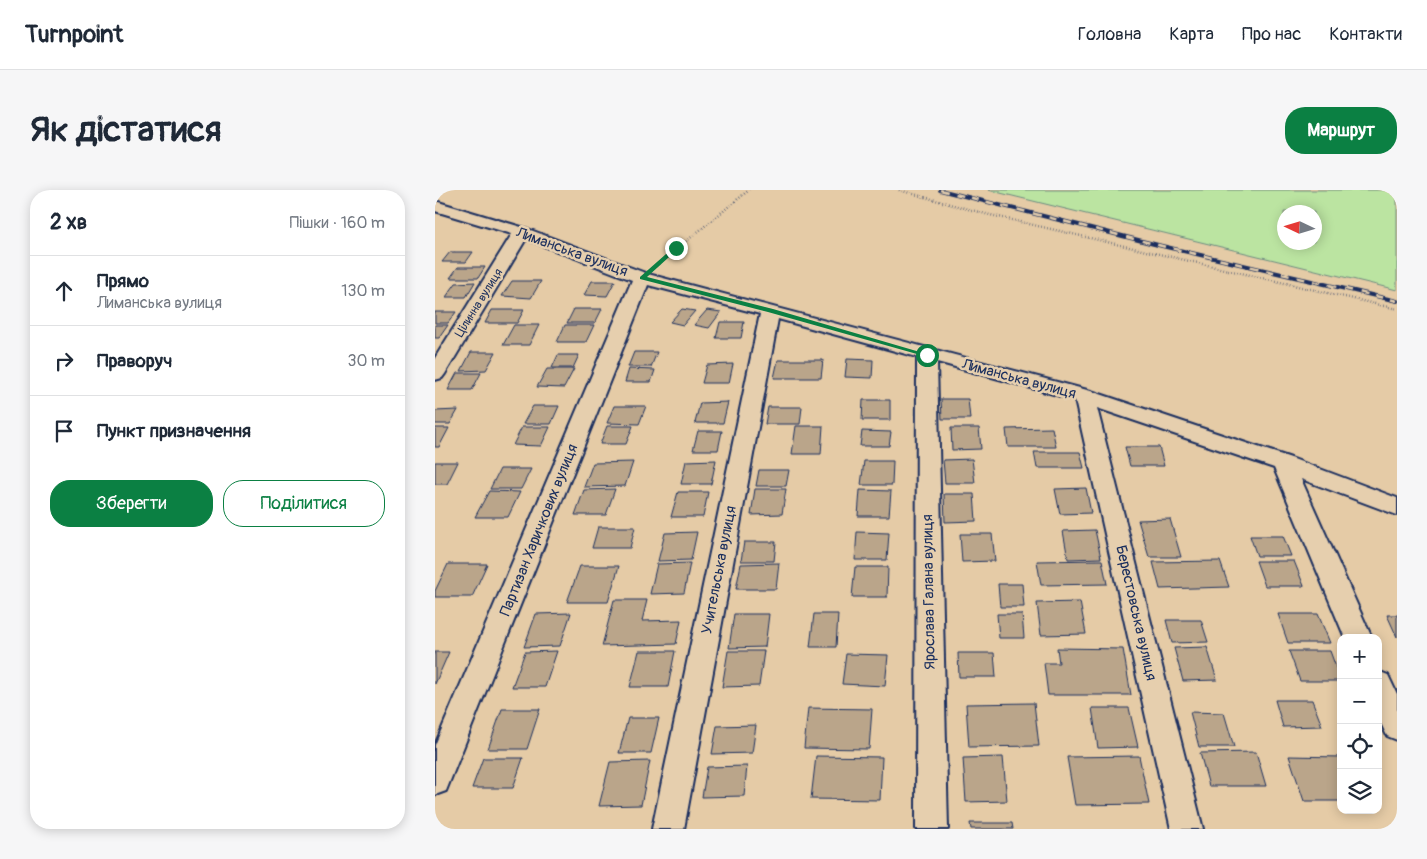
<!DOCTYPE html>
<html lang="uk">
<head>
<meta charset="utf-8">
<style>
  body { margin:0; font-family:Pangolin,sans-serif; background:#f6f6f7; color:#1f2937 }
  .controls { position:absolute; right:15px; bottom:15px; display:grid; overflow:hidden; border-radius:10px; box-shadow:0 2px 12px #0003 }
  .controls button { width:45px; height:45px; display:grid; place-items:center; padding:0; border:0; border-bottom:1px solid #e0e1e3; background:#fff; color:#1f2937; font:25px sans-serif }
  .compass { position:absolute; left:842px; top:15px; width:45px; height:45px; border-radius:50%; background:#fff; box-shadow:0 2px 12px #0003; rotate:274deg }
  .stop { position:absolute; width:15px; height:15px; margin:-11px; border:4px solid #0b8043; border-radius:50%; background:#fff }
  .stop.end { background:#0b8043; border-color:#fff; box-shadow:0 1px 5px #0008 }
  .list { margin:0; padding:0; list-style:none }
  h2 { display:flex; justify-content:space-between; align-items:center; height:65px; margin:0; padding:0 20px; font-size:21px }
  h2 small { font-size:16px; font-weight:400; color:#747a83 }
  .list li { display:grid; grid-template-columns:32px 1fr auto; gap:15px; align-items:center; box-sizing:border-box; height:70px; padding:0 20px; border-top:1px solid #e0e1e3 }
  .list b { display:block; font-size:19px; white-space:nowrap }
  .list p { margin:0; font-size:16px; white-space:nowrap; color:#747a83 }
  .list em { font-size:16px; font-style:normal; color:#747a83 }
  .actions { display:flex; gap:10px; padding:15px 20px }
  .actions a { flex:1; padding:11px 0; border:1px solid #0b8043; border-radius:20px; text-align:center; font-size:18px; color:#0b8043 }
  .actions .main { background:#0b8043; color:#fff }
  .icon { flex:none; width:28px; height:28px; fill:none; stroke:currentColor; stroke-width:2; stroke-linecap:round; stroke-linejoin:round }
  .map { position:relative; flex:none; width:962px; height:639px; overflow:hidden; border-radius:20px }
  header { display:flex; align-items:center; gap:30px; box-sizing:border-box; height:70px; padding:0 25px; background:#fff; border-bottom:1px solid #e0e1e3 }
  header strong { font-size:24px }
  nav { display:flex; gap:28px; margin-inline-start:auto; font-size:18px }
  .intro { display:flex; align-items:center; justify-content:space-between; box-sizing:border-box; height:120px; padding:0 30px }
  h1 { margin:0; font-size:35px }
  .button { padding:12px 22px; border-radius:20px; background:#0b8043; color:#fff; font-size:18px; font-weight:700 }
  main { display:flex; gap:30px; padding:0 30px }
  aside { flex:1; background:#fff; border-radius:20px; box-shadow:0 2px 12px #0003 }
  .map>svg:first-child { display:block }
  .green { fill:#bbe4a1; stroke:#6b8a80; fill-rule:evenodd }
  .building { fill:#baa58a; stroke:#1b2f5e }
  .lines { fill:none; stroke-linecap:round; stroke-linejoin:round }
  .minor-casing { stroke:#1b2f5e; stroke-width:4 }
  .path { stroke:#1b2f5e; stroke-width:2.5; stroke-dasharray:0.5 2.5; stroke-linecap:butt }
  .minor { fill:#e6cfae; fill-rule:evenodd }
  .rail-casing { stroke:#1b2f5e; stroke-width:4 }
  .rail { stroke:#e6cfae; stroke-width:2.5; stroke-dasharray:8; stroke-linecap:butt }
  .route { fill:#0b8043 }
  .labels { text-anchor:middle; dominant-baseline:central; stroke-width:5; stroke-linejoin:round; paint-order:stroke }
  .far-street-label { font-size:12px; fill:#1b2f5e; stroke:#e6cfae }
  .street-label { font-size:15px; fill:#1b2f5e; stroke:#e6cfae }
</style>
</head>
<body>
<header>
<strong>Turnpoint</strong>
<nav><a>Головна</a><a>Карта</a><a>Про нас</a><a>Контакти</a></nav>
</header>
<div class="intro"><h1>Як дістатися</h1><a class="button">Маршрут</a></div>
<main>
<aside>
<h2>2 хв<small>Пішки · 160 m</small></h2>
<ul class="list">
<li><svg class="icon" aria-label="ahead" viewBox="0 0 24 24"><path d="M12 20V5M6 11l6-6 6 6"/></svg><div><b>Прямо</b><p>Лиманська вулиця</p></div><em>130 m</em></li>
<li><svg class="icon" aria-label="right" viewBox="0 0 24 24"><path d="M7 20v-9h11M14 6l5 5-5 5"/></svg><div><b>Праворуч</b></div><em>30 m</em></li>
<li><svg class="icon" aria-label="arrive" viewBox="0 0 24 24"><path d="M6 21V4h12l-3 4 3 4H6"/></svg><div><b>Пункт призначення</b></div></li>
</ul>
<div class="actions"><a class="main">Зберегти</a><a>Поділитися</a></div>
</aside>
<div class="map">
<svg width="962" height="639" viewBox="0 0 962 639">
  <rect width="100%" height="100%" fill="#e5cba6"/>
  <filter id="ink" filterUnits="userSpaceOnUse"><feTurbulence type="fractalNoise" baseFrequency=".02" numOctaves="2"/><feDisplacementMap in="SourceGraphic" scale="10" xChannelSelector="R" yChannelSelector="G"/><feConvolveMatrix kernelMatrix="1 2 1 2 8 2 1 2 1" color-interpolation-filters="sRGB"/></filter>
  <g filter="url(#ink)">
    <path class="green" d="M553 0H962V100ZM849 22H879V52H849Z"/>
    <path class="building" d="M15 62H38L31 72H7Z
      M23 77H50L43 88H15Z
      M77 91H106L96 108 67 106Z
      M157 91H180L172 106 149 105Z
      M40 92 31 107H11L21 93Z
      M139 119H167L160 133H132Z
      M247 119 260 121 248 135 235 132Z
      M57 120H89L82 133H50Z
      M272 120 286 122 274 138 259 135Z
      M0 122H21L13 133H0Z
      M285 132H309L306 148H281Z
      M0 135H13L4 148H0Z
      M79 135H104L94 155H68Z
      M130 135H159L151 152H122Z
      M36 162H61L51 180 26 181Z
      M199 162H222L216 177H193Z
      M123 165H144L138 178H117Z
      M412 169 438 170 437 188 410 187Z
      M343 170H388L386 188H339Z
      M298 174 294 193H267L272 175Z
      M112 179H139L129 198 102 197Z
      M194 179 220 180 216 192H190Z
      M22 183H46L37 200H13Z
      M506 209H533L535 229H507Z
      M428 210H455V230H427Z
      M293 212 288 233H260L265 213Z
      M98 216H124L116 234H88Z
      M179 216H211L204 234 172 233Z
      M333 217H367L365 234H330Z
      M23 220 15 234H0V221Z
      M172 236H198L191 254H165Z
      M361 236H388L386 264H357Z
      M87 237H115L106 256 78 255Z
      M0 238H14L4 257H0Z
      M516 238H544L546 259 517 260Z
      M617 238 621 257H573L571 239Z
      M263 241H287L283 260H258Z
      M427 241 456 242 454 256H425Z
      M690 257H724L729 276H695Z
      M599 262H645L649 278H602Z
      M537 269 540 293H510L508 270Z
      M281 270 276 294H246L251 271Z
      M429 271H458L457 295H426Z
      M0 272H23L12 294H0Z
      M198 272 190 296 149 297 158 273Z
      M65 279H96L86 299H55Z
      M324 280H354L351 296H321Z
      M651 298 656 323 625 324 620 299Z
      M180 299 171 325H140L149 300Z
      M320 299H351L347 324 316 325Z
      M425 300 456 301 454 326H423Z
      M54 301 85 302 73 327H40Z
      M243 302H273L268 327H236Z
      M509 304H539L541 331 510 332Z
      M735 329 746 367H714L703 330Z
      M163 337H200L195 358H157Z
      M660 340 666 368 633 369 628 341Z
      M262 342 256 370 223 371 230 343Z
      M422 342 454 343 452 370H420Z
      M525 344H557L560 371 527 372Z
      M815 346H848L856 366H822Z
      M309 352H341L339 371H306Z
      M667 370 672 394 606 395 602 371Z
      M785 371 794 397 725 399 718 372Z
      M821 371H859L869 396H830Z
      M255 373 249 403 215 404 222 374Z
      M344 373 341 399H301L306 374Z
      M13 374H52L37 407H0V401Z
      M145 376H184L173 412H132Z
      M420 377H453L452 407H417Z
      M563 394H587L589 417H565Z
      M179 410H212L207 431 246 430 241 454 167 456Z
      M645 412 651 444 606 445 602 413Z
      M136 423 125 456 89 457 101 424Z
      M299 424H334L330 457 294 458Z
      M379 424H403L401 457H375Z
      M562 424H587L589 448H564Z
      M843 424H883L895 453H853Z
      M952 425H962V447Z
      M731 430H766L773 452 737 453Z
      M772 457 782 490 748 491 739 458Z
      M622 458 688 459 696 505H613L609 473H624Z
      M122 461 110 497H77L90 462Z
      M204 461H240L233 497H195Z
      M293 461H329L324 496 287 497Z
      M854 461H895L906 491H865Z
      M0 462H14L0 494Z
      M523 463H559L561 487H524Z
      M411 464 453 465 450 496 407 494Z
      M840 510H877L887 536 848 537Z
      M599 513 604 556 534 557 531 514Z
      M373 518 437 519 434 559 369 558Z
      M657 518H694L703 557 663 558Z
      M67 519H105L92 559H53Z
      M755 522 789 523 799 557H764Z
      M193 528H224L216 563H184Z
      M321 535 317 563 277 564 282 536Z
      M821 562 831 596H774L765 563Z
      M381 566 447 567 445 610 376 609Z
      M704 566 714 614 640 615 632 567Z
      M854 566 906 567V611H869Z
      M568 567 572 611 531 612 528 568Z
      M48 568H88L78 598H37Z
      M215 571 206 615 164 616 175 572Z
      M312 576 309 606 267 607 272 577Z
      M535 633H577L578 639H536Z"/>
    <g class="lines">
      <g class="minor-casing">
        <path id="minor" d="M0 11 93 39 213 84 656 201 856 268 962 308V325L866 289 937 448H910L839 278 662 218 768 639H736L640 210 502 172 513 639H481L482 167 343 129 249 639H217L325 124 213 95 15 591 11 601 0 605V555L197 90 91 49 10 184 7 188 0 190V168L77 44 0 21Z
          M943 481 953 485 962 504V550L952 546 943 527Z"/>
      </g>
      <path class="path" d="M464 0 551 24 962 119
        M221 76 314 0"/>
      <use href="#minor" class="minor"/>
      <g class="rail-casing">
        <path id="rail" d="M505 0 727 56 962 111"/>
      </g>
      <use href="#rail" class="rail"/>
    </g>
  </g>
  <path class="route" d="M239 57 244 58 212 87 338 119 495 165 489 166 333 122 205 89V87Z"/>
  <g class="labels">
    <g class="far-street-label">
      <text transform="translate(44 113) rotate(-58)">Цілинна вулиця</text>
    </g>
    <g class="street-label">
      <text transform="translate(137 62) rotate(20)">Лиманська вулиця</text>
      <text transform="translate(584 189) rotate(15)">Лиманська вулиця</text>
      <text transform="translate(104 340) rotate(-68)">Партизан Харичкових вулиця</text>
      <text transform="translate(284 380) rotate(-79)">Учительська вулиця</text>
      <text transform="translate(494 402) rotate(-91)">Ярослава Галана вулиця</text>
      <text transform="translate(701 423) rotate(77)">Берестовська вулиця</text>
    </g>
  </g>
</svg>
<div class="controls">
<button>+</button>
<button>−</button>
<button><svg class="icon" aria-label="locate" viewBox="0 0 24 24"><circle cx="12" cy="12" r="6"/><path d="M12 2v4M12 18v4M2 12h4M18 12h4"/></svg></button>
<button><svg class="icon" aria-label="layers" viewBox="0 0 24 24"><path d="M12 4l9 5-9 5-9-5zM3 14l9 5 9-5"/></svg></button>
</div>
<svg class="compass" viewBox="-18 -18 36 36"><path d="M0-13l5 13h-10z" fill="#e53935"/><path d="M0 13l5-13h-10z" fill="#747a83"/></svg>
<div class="stop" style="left:492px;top:165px"></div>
<div class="stop end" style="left:241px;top:58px"></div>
</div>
</main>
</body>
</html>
